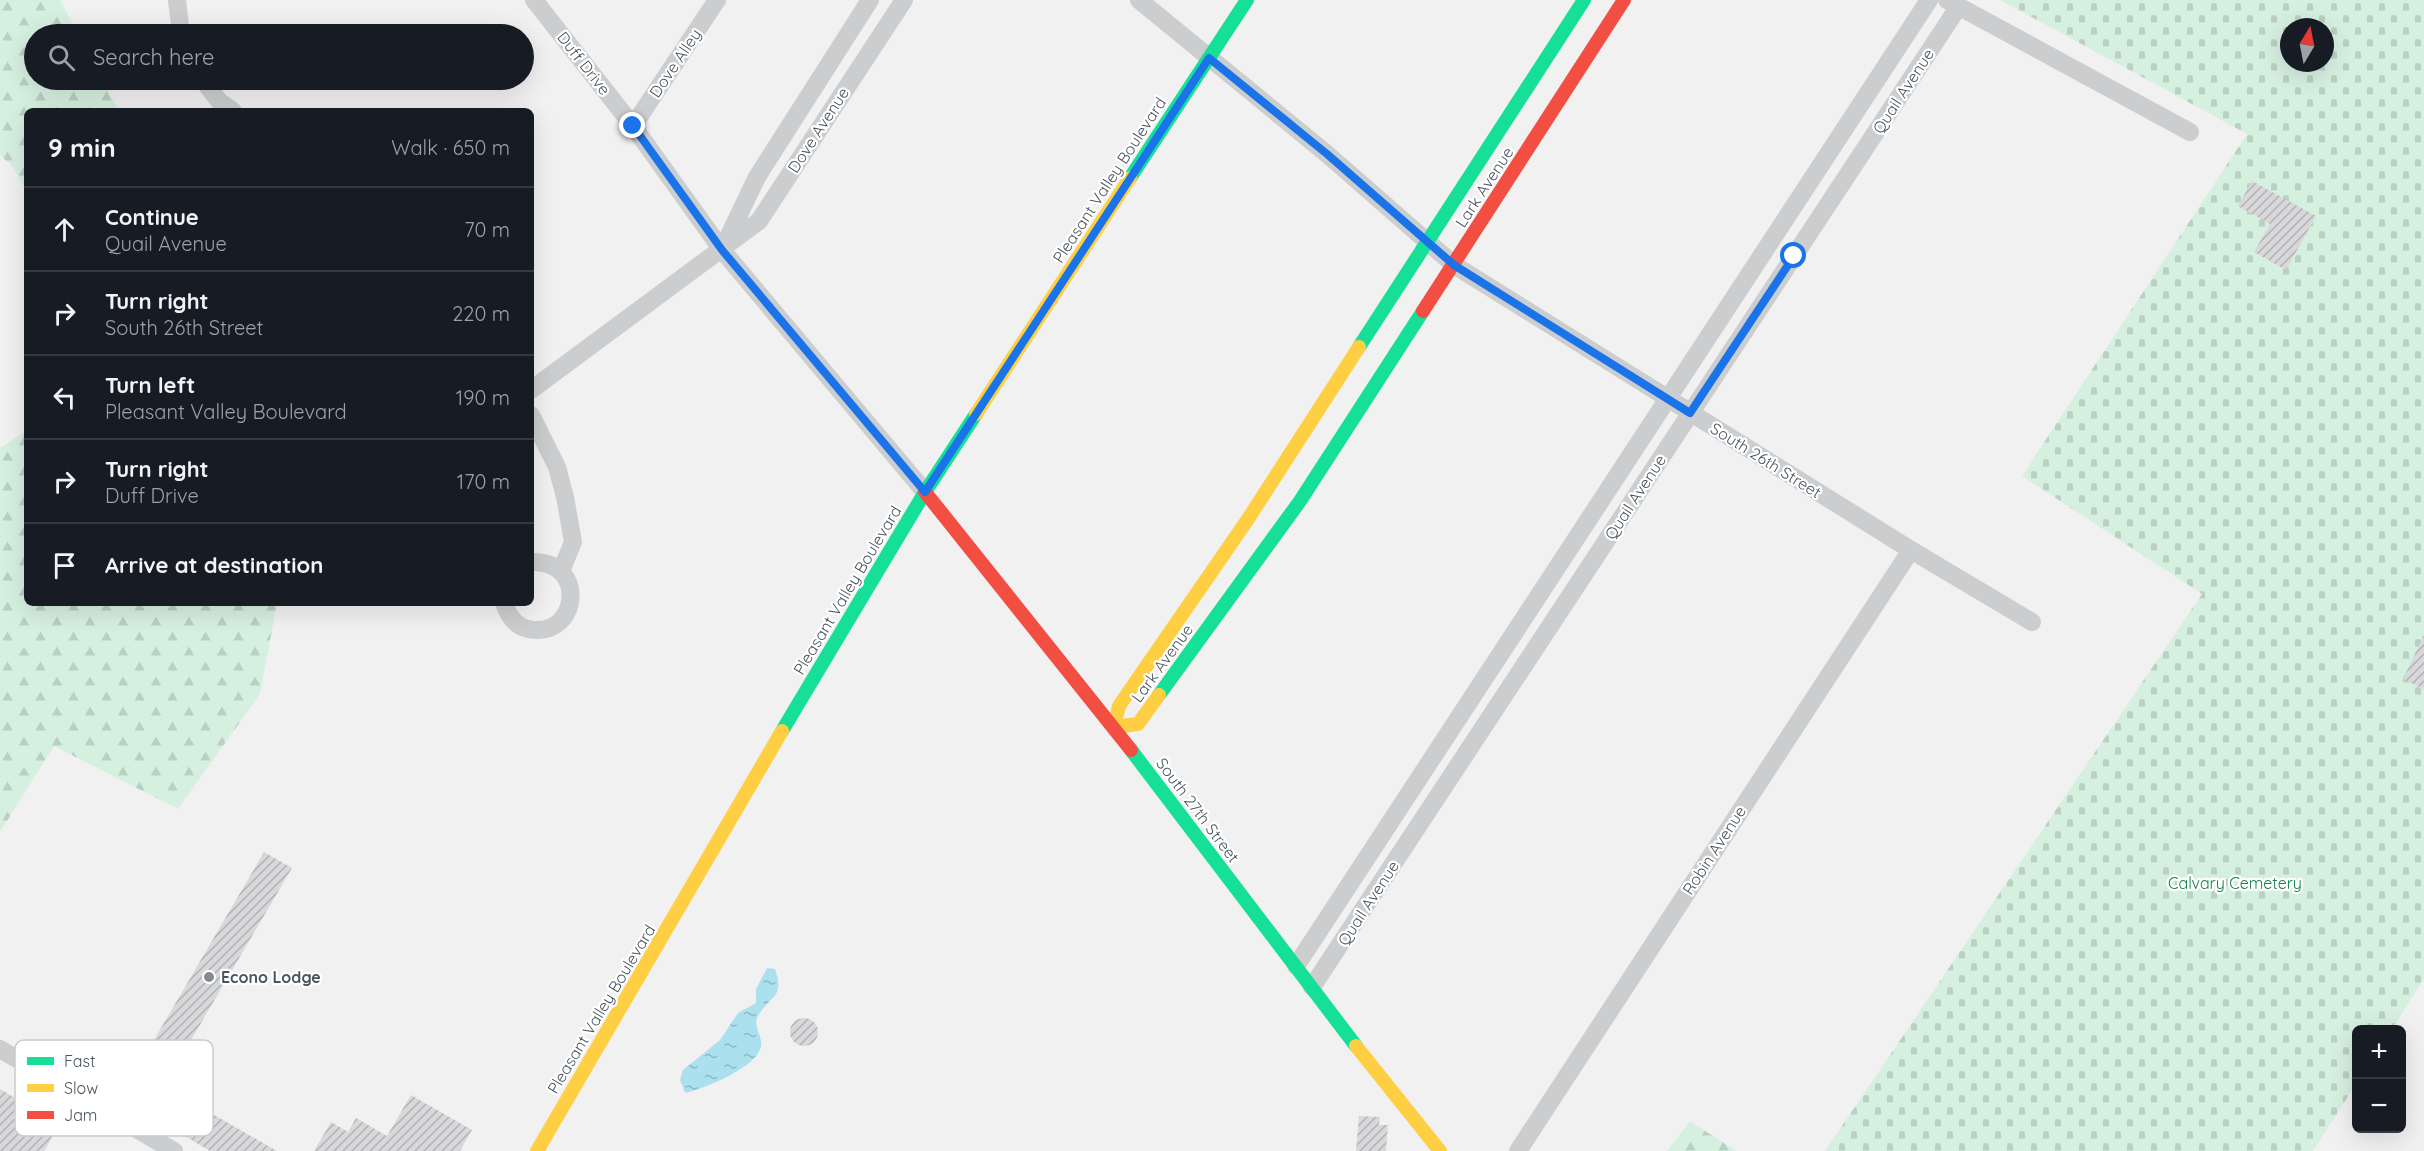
<!DOCTYPE html>
<html lang="en">
<head>
<meta charset="utf-8">
<style>
  body { margin:0; font-family:Quicksand,sans-serif; background:#242831; color:#f1f3f6 }
  .controls { position:absolute; right:18px; bottom:18px; display:grid; overflow:hidden; border-radius:9px; box-shadow:0 6px 24px #0002 }
  .controls button { width:54px; height:54px; display:grid; place-items:center; padding:0; border:0; border-bottom:2px solid #363941; background:#171b24; color:#f1f3f6; font:30px sans-serif }
  .compass { position:absolute; left:2280px; top:18px; width:54px; height:54px; border-radius:50%; background:#171b24; box-shadow:0 6px 24px #0002; rotate:10deg }
  .stop { position:absolute; width:18px; height:18px; margin:-14px; border:4px solid #1a73e8; border-radius:50%; background:#fff }
  .stop.end { background:#1a73e8; border-color:#fff; box-shadow:0 2px 6px #0008 }
  .list { margin:0; padding:0; list-style:none }
  h2 { display:flex; justify-content:space-between; align-items:center; height:78px; margin:0; padding:0 24px; font-size:26px }
  h2 small { font-size:20px; font-weight:400; color:#9ea1a6 }
  .list li { display:grid; grid-template-columns:39px 1fr auto; gap:18px; align-items:center; box-sizing:border-box; height:84px; padding:0 24px; border-top:2px solid #363941 }
  .list b { display:block; font-size:22px; white-space:nowrap }
  .list p { margin:0; font-size:20px; white-space:nowrap; color:#9ea1a6 }
  .list em { font-size:20px; font-style:normal; color:#9ea1a6 }
  .icon { flex:none; width:33px; height:33px; fill:none; stroke:currentColor; stroke-width:2; stroke-linecap:round; stroke-linejoin:round }
  .map { position:relative; flex:none; width:2424px; height:1151px; overflow:hidden }
  .search { position:absolute; background:#171b24; box-shadow:0 6px 24px #0002; left:24px; top:24px; width:510px; height:66px; display:flex; align-items:center; gap:15px; box-sizing:border-box; padding:0 21px; border-radius:33px; color:#9ea1a6; font-size:22px }
  .panel { position:absolute; background:#171b24; box-shadow:0 6px 24px #0002; left:24px; top:108px; width:510px; height:498px; border-radius:9px }
  .map>svg:first-child { display:block }
  .forest { fill:url(#forest-firs) }
  .cemetery { fill:url(#cemetery-stones); fill-rule:evenodd }
  .water { fill:url(#water-ripples) }
  .building { fill:url(#building-hatch) }
  .lines { fill:none; stroke-linecap:round; stroke-linejoin:round }
  .street { stroke:#cbcdcf; stroke-width:18 }
  .fast { stroke:#16e098; stroke-width:14 }
  .slow { stroke:#ffcf43; stroke-width:14 }
  .jam { stroke:#f24e42; stroke-width:14 }
  .route { stroke:#1a73e8; stroke-width:8 }
  .poi-dot { fill:#848b91; stroke:#fff; stroke-width:2 }
  .labels { text-anchor:middle; dominant-baseline:central; stroke-width:4.5; stroke-linejoin:round; paint-order:stroke }
  .street-label { font-size:16px; fill:#48545e; stroke:#fff }
  .park-label { font-size:16px; fill:#17814c; stroke:#fff }
  .poi-label { font-size:16px; font-weight:bold; fill:#48545e; stroke:#fff; text-anchor:start }
  .key { fill:#fff; stroke:#c8cccf; stroke-width:1.5 }
  .key-label { font-size:16px; fill:#48545e }
</style>
</head>
<body>
<div class="map">
<svg width="2424" height="1151" viewBox="0 0 2424 1151">
  <defs>
    <pattern id="forest-firs" width="22" height="20" patternUnits="userSpaceOnUse" patternTransform="scale(1.5)"><rect width="22" height="20" fill="#d6f0e0"/><path d="M5 1l3.5 6h-7zM16 11l3.5 6h-7z" fill="#b9d0c3"/></pattern>
    <pattern id="cemetery-stones" width="16" height="16" patternUnits="userSpaceOnUse" patternTransform="scale(1.5)"><rect width="16" height="16" fill="#d6f0e0"/><path d="M2 7V4a2 2 0 0 1 4 0v3zM10 15v-3a2 2 0 0 1 4 0v3z" fill="#b9d0c3"/></pattern>
    <pattern id="water-ripples" width="26" height="14" patternUnits="userSpaceOnUse" patternTransform="scale(1.5)"><rect width="26" height="14" fill="#abe0ee"/><path d="M2 4q2-2 4 0t4 0M15 11q2-2 4 0t4 0" fill="none" stroke="#8db8c4"/></pattern>
    <pattern id="building-hatch" width="6" height="6" patternUnits="userSpaceOnUse" patternTransform="scale(1.5)"><rect width="6" height="6" fill="#d8d8da"/><path d="M-1 1l2-2M0 6l6-6M5 7l2-2" fill="none" stroke="#b1b2b4"/></pattern>
  </defs>
  <rect width="100%" height="100%" fill="#f2f1f1"/>
  <path class="forest" d="M0 0H60L78 34H34V80H102L119 111H27V193L14 168 0 155Z
    M27 430V603H277L260 694 178 809 54 746 0 832V448Z
    M1690 1121 1736 1151H1667Z"/>
  <path class="cemetery" d="M2000 0H2424V979L2392 1029 2356 1030V1084L2313 1151H1825L2202 594 2022 476 2247 134ZM2289 27H2325V63H2289Z"/>
  <path class="water" d="M767 968 775 969C785 998 771 994 758 1016 752 1025 763 1036 761 1046 758 1067 704 1089 685 1093L680 1080 683 1070 720 1040 738 1013 756 1003V989Z"/>
  <path class="building" d="M2252 181 2316 216 2286 270 2254 252 2270 224 2238 206Z
    M2424 635V689L2403 679Z
    M264 852 292 868 164 1086 277 1151H210L120 1098Z
    M790 1032a14 14 0 1 1 28 0a14 14 0 1 1-28 0Z
    M0 1089 60 1124 44 1151H0Z
    M411 1095 472 1130 460 1151H314L331 1122 348 1132 356 1118 387 1136Z
    M1359 1116 1380 1117 1379 1125H1388L1386 1151H1356Z"/>
  <g class="lines">
    <path class="street" d="M177 0 181 34
      M534 0 633 126 722 250 925 492
      M1139 0 1327 154 1454 265 1911 550 2032 622
      M1947 0 2190 132
      M203 80 219 101 233 111
      M633 126 717 0
      M724 246 757 177 870 0
      M531 390 759 221 904 0
      M531 415 557 467 565 497 573 542 561 571
      M504 603C508 615 515 626 528 629 579 640 589 560 531 562
      M1296 966 1929 0
      M1312 987 1959 6
      M0 1049 174 1151
      M1518 1151 1911 550"/>
    <path class="fast" d="M1130 178 1247 0
      M1359 347 1584 0
      M1159 695 1300 501 1423 311
      M782 731 925 492 976 414
      M1131 750 1356 1046"/>
    <path class="slow" d="M976 414 1130 178
      M1159 695 1138 724 1114 727 1119 706 1248 519 1359 347
      M1356 1046 1440 1151
      M537 1151 782 731"/>
    <path class="jam" d="M1423 311 1624 0
      M925 492 1131 750"/>
  </g>
  <g class="lines">
    <path class="route" d="M633 126 722 250 925 492 1209 58 1327 154 1454 265 1690 413 1794 256"/>
  </g>
  <circle class="poi-dot" cx="209" cy="977" r="6"/>
  <g class="labels">
    <g class="street-label">
      <text transform="translate(584 63) rotate(52)">Duff Drive</text>
      <text transform="translate(675 63) rotate(-56)">Dove Alley</text>
      <text transform="translate(1903 91) rotate(-57)">Quail Avenue</text>
      <text transform="translate(818 130) rotate(-57)">Dove Avenue</text>
      <text transform="translate(1109 180) rotate(-57)">Pleasant Valley Boulevard</text>
      <text transform="translate(1484 187) rotate(-57)">Lark Avenue</text>
      <text transform="translate(1766 460) rotate(32)">South 26th Street</text>
      <text transform="translate(1635 497) rotate(-57)">Quail Avenue</text>
      <text transform="translate(847 590) rotate(-59)">Pleasant Valley Boulevard</text>
      <text transform="translate(1162 663) rotate(-54)">Lark Avenue</text>
      <text transform="translate(1198 810) rotate(53)">South 27th Street</text>
      <text transform="translate(1714 850) rotate(-57)">Robin Avenue</text>
      <text transform="translate(1368 903) rotate(-57)">Quail Avenue</text>
      <text transform="translate(601 1009) rotate(-59)">Pleasant Valley Boulevard</text>
    </g>
    <g class="park-label">
      <text x="2235" y="883">Calvary Cemetery</text>
    </g>
    <g class="poi-label">
      <text x="221" y="977">Econo Lodge</text>
    </g>
  </g>
  <rect x="15" y="1040" width="198" height="96" rx="9" class="key"/>
  <rect x="27" y="1057" width="27" height="8" fill="#16e098"/>
  <rect x="27" y="1084" width="27" height="8" fill="#ffcf43"/>
  <rect x="27" y="1111" width="27" height="8" fill="#f24e42"/>
  <g class="key-label">
    <text x="64" y="1067">Fast</text>
    <text x="64" y="1094">Slow</text>
    <text x="64" y="1121">Jam</text>
  </g>
</svg>
<div class="controls">
<button>+</button>
<button>−</button>
</div>
<svg class="compass" viewBox="-18 -18 36 36"><path d="M0-13l5 13h-10z" fill="#e53935"/><path d="M0 13l5-13h-10z" fill="#9ea1a6"/></svg>
<div class="stop" style="left:1794px;top:256px"></div>
<div class="stop end" style="left:633px;top:126px"></div>
<div class="search"><svg class="icon" aria-label="search" viewBox="0 0 24 24"><circle cx="10" cy="10" r="6"/><path d="M15 15l6 6"/></svg>Search here</div>
<section class="panel">
<h2>9 min<small>Walk · 650 m</small></h2>
<ul class="list">
<li><svg class="icon" aria-label="ahead" viewBox="0 0 24 24"><path d="M12 20V5M6 11l6-6 6 6"/></svg><div><b>Continue</b><p>Quail Avenue</p></div><em>70 m</em></li>
<li><svg class="icon" aria-label="right" viewBox="0 0 24 24"><path d="M7 20v-9h11M14 6l5 5-5 5"/></svg><div><b>Turn right</b><p>South 26th Street</p></div><em>220 m</em></li>
<li><svg class="icon" aria-label="left" viewBox="0 0 24 24"><path d="M17 20v-9H6M10 6l-5 5 5 5"/></svg><div><b>Turn left</b><p>Pleasant Valley Boulevard</p></div><em>190 m</em></li>
<li><svg class="icon" aria-label="right" viewBox="0 0 24 24"><path d="M7 20v-9h11M14 6l5 5-5 5"/></svg><div><b>Turn right</b><p>Duff Drive</p></div><em>170 m</em></li>
<li><svg class="icon" aria-label="arrive" viewBox="0 0 24 24"><path d="M6 21V4h12l-3 4 3 4H6"/></svg><div><b>Arrive at destination</b></div></li>
</ul>
</section>
</div>
</body>
</html>
